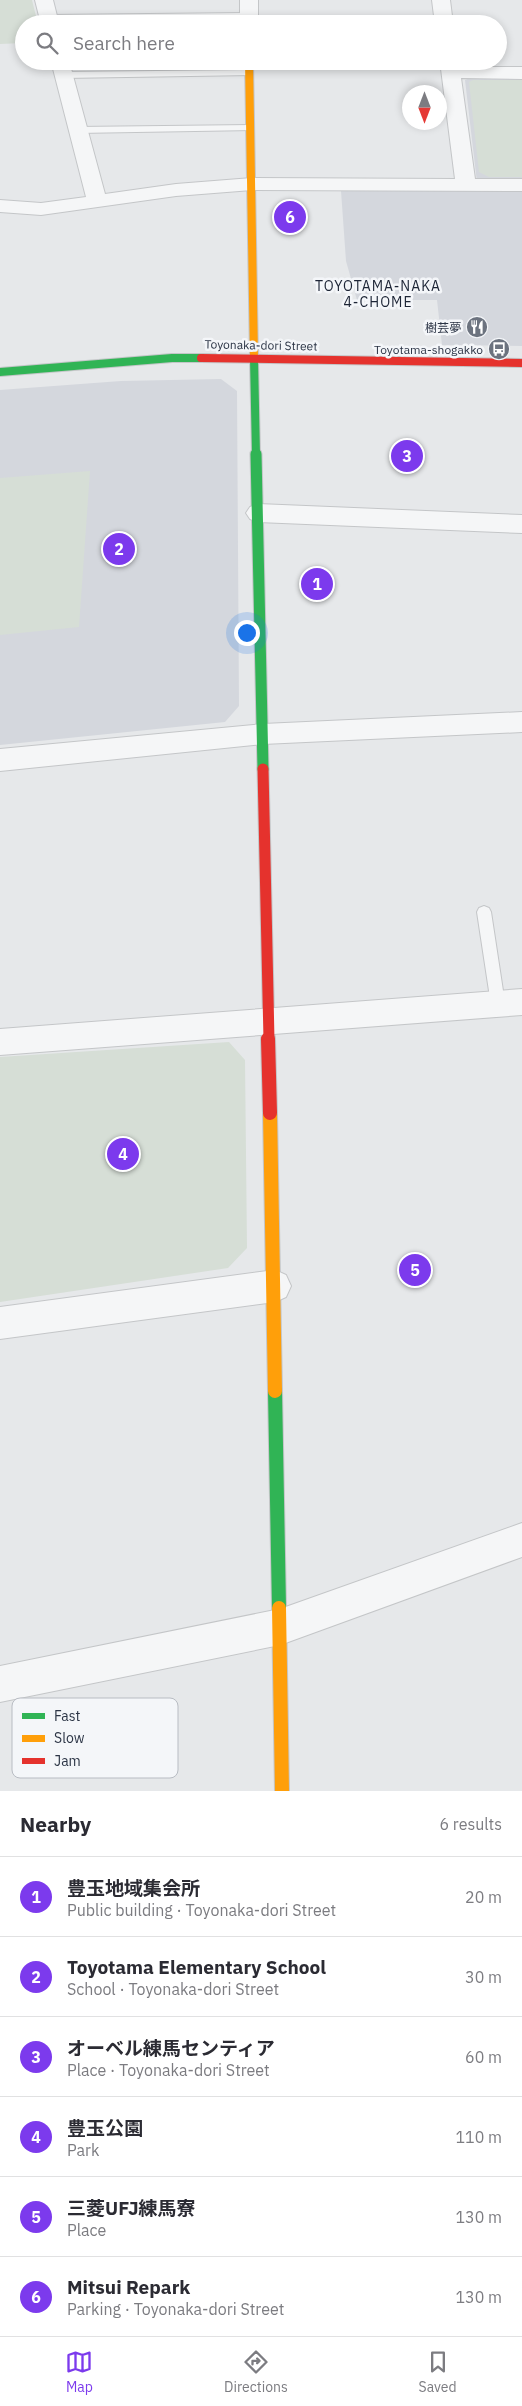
<!DOCTYPE html>
<html lang="en">
<head>
<meta charset="utf-8">
<style>
  body { margin:0; font-family:"IBM Plex Sans","Noto Sans JP",sans-serif; background:#f7f7f7; color:#2b2b33 }
  .compass { position:absolute; left:402px; top:85px; width:45px; height:45px; border-radius:50%; background:#fff; box-shadow:0 2px 8px #0003; rotate:180deg }
  .you { position:absolute; left:246px; top:632px; width:18px; height:18px; margin:-12px; border:4px solid #fff; border-radius:50%; background:#1a73e8; box-shadow:0 0 0 8px #1a73e833 }
  .badge { display:grid; place-items:center; width:32px; height:32px; border-radius:50%; background:#7c3aed; color:#fff; font-size:16px; font-weight:700 }
  .pin { position:absolute; translate:-50% -50%; border:2px solid #fff; box-shadow:0 1px 5px #0006 }
  .list { margin:0; padding:0; list-style:none }
  h2 { display:flex; justify-content:space-between; align-items:center; height:65px; margin:0; padding:0 20px; font-size:21px }
  h2 small { font-size:16px; font-weight:400; color:#7c7c81 }
  .list li { display:grid; grid-template-columns:32px 1fr auto; gap:15px; align-items:center; box-sizing:border-box; height:80px; padding:0 20px; border-top:1px solid #e1e1e2 }
  .list b { display:block; font-size:19px; white-space:nowrap }
  .list p { margin:0; font-size:16px; white-space:nowrap; color:#7c7c81 }
  .list em { font-size:16px; font-style:normal; color:#7c7c81 }
  .icon { flex:none; width:28px; height:28px; fill:none; stroke:currentColor; stroke-width:2; stroke-linecap:round; stroke-linejoin:round }
  .map { position:relative; flex:none; width:522px; height:1791px; overflow:hidden }
  .search { position:absolute; background:#fff; box-shadow:0 2px 8px #0003; left:15px; right:15px; top:15px; height:55px; display:flex; align-items:center; gap:12px; box-sizing:border-box; padding:0 18px; border-radius:28px; color:#7c7c81; font-size:19px }
  .sheet { height:545px; background:#fff }
  nav { display:flex; justify-content:space-around; align-items:center; box-sizing:border-box; height:70px; border-top:1px solid #e1e1e2; background:#fff; font-size:14px; color:#7c7c81 }
  nav a { display:grid; justify-items:center; gap:2px }
  nav .on { color:#7c3aed }
  .map>svg:first-child { display:block }
  .built { fill:#d4d7dd }
  .green { fill:#d6ded6 }
  .lines { fill:none; stroke-linecap:round; stroke-linejoin:round }
  .lane-casing { stroke:#c4c6c8; stroke-width:2 }
  .street-casing { stroke:#c4c6c8; stroke-width:2 }
  .fast-far2-casing { stroke:#c4c6c8; stroke-width:10 }
  .fast-far1-casing { stroke:#c4c6c8; stroke-width:13 }
  .fast-casing { stroke:#c4c6c8; stroke-width:16 }
  .slow-far1-casing { stroke:#c4c6c8; stroke-width:10 }
  .slow-casing { stroke:#c4c6c8; stroke-width:16 }
  .jam-far2-casing { stroke:#c4c6c8; stroke-width:10 }
  .jam-far1-casing { stroke:#c4c6c8; stroke-width:13 }
  .jam-casing { stroke:#c4c6c8; stroke-width:16 }
  .lane { fill:#f5f6f7; fill-rule:evenodd }
  .street { fill:#f5f6f7; fill-rule:evenodd }
  .fast-far2 { stroke:#30b455; stroke-width:8 }
  .fast-far1 { stroke:#30b455; stroke-width:11 }
  .fast { stroke:#30b455; stroke-width:14 }
  .slow-far1 { stroke:#ff9f0a; stroke-width:8 }
  .slow { stroke:#ff9f0a; stroke-width:14 }
  .jam-far2 { stroke:#e5322d; stroke-width:8 }
  .jam-far1 { stroke:#e5322d; stroke-width:11 }
  .jam { stroke:#e5322d; stroke-width:14 }
  .labels { text-anchor:middle; dominant-baseline:central; stroke-width:5; stroke-linejoin:round; paint-order:stroke }
  .far-poi-label { font-size:12px; fill:#2b3445; stroke:#f4f6f9; text-anchor:end }
  .far-street-label { font-size:12px; fill:#2b3445; stroke:#f4f6f9 }
  .far-neighbourhood-label { font-size:14px; letter-spacing:1px; fill:#1d2536; stroke:#f4f6f9 }
  .key { fill:#f4f6f9; stroke:#b8bcc3; stroke-width:1 }
  .key-label { font-size:14px; fill:#2b3445 }
</style>
</head>
<body>
<div class="map">
<svg width="522" height="1791" viewBox="0 0 522 1791">
  <rect width="100%" height="100%" fill="#e6e8ea"/>
  <path class="built" d="M473 77 522 78V346L442 345 437 300H357L346 261 341 191H478L465 80Z
    M221 379 237 391 239 706 225 722 0 745V390L121 381Z"/>
  <path class="green" d="M0 0H32L38 24H24V43L0 44Z
    M473 80H522V177H489L479 172 469 82Z
    M90 471 79 627 0 635V478Z
    M229 1042 245 1060 247 1248 228 1268 0 1302V1057Z"/>
  <g class="lines">
    <g class="lane-casing">
      <path id="lane" d="M249 13 253 16 252 18 48 21 44 18 48 15Z
        M250 70 253 71V75L63 78 58 75 63 72Z
        M251 125 254 126V130L77 133 72 130 77 127Z
        M484 906 489 908 491 912 505 1004 503 1009 498 1010 493 1009 491 1004 477 912 479 908Z"/>
    </g>
    <g class="street-casing">
      <path id="street" d="M35 0H53L59 24H41Z
        M240 0H258V24H240Z
        M432 0H450L453 24H435Z
        M51 61H69L105 194 176 184 252 178 455 179 440 61H458L459 67H522V79L461 78 475 179H522V191L252 190 176 196 41 215 0 212V200L41 203 86 197Z
        M258 504 522 515V533L258 522 250 519 246 513 250 507Z
        M522 712V732L263 744 0 771V749L263 724Z
        M522 989V1015L0 1055V1029Z
        M275 1270 286 1275 291 1286 286 1297 275 1302 0 1339V1307Z
        M522 1523V1557L280 1645 0 1702V1666L280 1609Z"/>
    </g>
    <g class="fast-far2-casing">
      <path id="fast-far2" d="M254 358 256 455
        M0 372 172 358H201"/>
    </g>
    <g class="fast-far1-casing">
      <path id="fast-far1" d="M256 454 263 769"/>
    </g>
    <g class="fast-casing">
      <path id="fast" d="M275 1391 279 1608"/>
    </g>
    <g class="slow-far1-casing">
      <path id="slow-far1" d="M249 61 254 358"/>
    </g>
    <g class="slow-casing">
      <path id="slow" d="M270 1113 275 1391
        M279 1608 282 1791"/>
    </g>
    <g class="jam-far2-casing">
      <path id="jam-far2" d="M201 358 522 363"/>
    </g>
    <g class="jam-far1-casing">
      <path id="jam-far1" d="M263 769 269 1040"/>
    </g>
    <g class="jam-casing">
      <path id="jam" d="M268 1039 270 1113"/>
    </g>
    <use href="#lane" class="lane"/>
    <use href="#street" class="street"/>
    <use href="#fast-far2" class="fast-far2"/>
    <use href="#fast-far1" class="fast-far1"/>
    <use href="#fast" class="fast"/>
    <use href="#slow-far1" class="slow-far1"/>
    <use href="#slow" class="slow"/>
    <use href="#jam-far2" class="jam-far2"/>
    <use href="#jam-far1" class="jam-far1"/>
    <use href="#jam" class="jam"/>
  </g>
  <defs>
    <g id="restaurant-disc" transform="scale(1.125)"><circle r="9.5" fill="#6c737f" stroke="#f4f6f9"/><path d="M-5-6h1v4h1v-4h1v4h1v-4h1v5L-1.5 .5V6h-2V.5L-5-1ZM5-6V6H3V1.5H1.5Q1.5-4 5-6Z" fill="#fff"/></g>
    <g id="bus-disc" transform="scale(1.125)"><circle r="9.5" fill="#6c737f" stroke="#f4f6f9"/><path d="M-5-6H5V4H4V6H2V4H-2V6H-4V4H-5ZM-3.5-4V0h7V-4ZM-3.5 1.2v1.5H-2V1.2ZM2 1.2v1.5H3.5V1.2Z" fill="#fff"/></g>
  </defs>
  <g fill-rule="evenodd">
    <use href="#restaurant-disc" x="477" y="327"/>
    <use href="#bus-disc" x="499" y="349"/>
  </g>
  <g class="labels">
    <g class="far-poi-label">
      <text x="461" y="327">樹芸夢</text>
      <text x="483" y="349">Toyotama-shogakko</text>
    </g>
    <g class="far-street-label">
      <text transform="translate(261 345) rotate(1)">Toyonaka-dori Street</text>
    </g>
    <g class="far-neighbourhood-label">
      <text x="378" y="286">TOYOTAMA-NAKA<tspan x="378" dy="16">4-CHOME</tspan></text>
    </g>
  </g>
  <rect x="12" y="1698" width="166" height="80" rx="8" class="key"/>
  <rect x="22" y="1713" width="23" height="6" fill="#30b455"/>
  <rect x="22" y="1735" width="23" height="7" fill="#ff9f0a"/>
  <rect x="22" y="1758" width="23" height="6" fill="#e5322d"/>
  <g class="key-label">
    <text x="54" y="1721">Fast</text>
    <text x="54" y="1743">Slow</text>
    <text x="54" y="1766">Jam</text>
  </g>
</svg>
<svg class="compass" viewBox="-18 -18 36 36"><path d="M0-13l5 13h-10z" fill="#e53935"/><path d="M0 13l5-13h-10z" fill="#7c7c81"/></svg>
<div class="you"></div>
<div class="pin badge" style="left:317px;top:584px">1</div>
<div class="pin badge" style="left:119px;top:549px">2</div>
<div class="pin badge" style="left:407px;top:456px">3</div>
<div class="pin badge" style="left:123px;top:1154px">4</div>
<div class="pin badge" style="left:415px;top:1270px">5</div>
<div class="pin badge" style="left:290px;top:217px">6</div>
<div class="search"><svg class="icon" aria-label="search" viewBox="0 0 24 24"><circle cx="10" cy="10" r="6"/><path d="M15 15l6 6"/></svg>Search here</div>
</div>
<section class="sheet">
<h2>Nearby<small>6 results</small></h2>
<ul class="list">
<li><span class="badge">1</span><div><b>豊玉地域集会所</b><p>Public building · Toyonaka-dori Street</p></div><em>20 m</em></li>
<li><span class="badge">2</span><div><b>Toyotama Elementary School</b><p>School · Toyonaka-dori Street</p></div><em>30 m</em></li>
<li><span class="badge">3</span><div><b>オーベル練馬センティア</b><p>Place · Toyonaka-dori Street</p></div><em>60 m</em></li>
<li><span class="badge">4</span><div><b>豊玉公園</b><p>Park</p></div><em>110 m</em></li>
<li><span class="badge">5</span><div><b>三菱UFJ練馬寮</b><p>Place</p></div><em>130 m</em></li>
<li><span class="badge">6</span><div><b>Mitsui Repark</b><p>Parking · Toyonaka-dori Street</p></div><em>130 m</em></li>
</ul>
</section>
<nav>
<a class="on"><svg class="icon" aria-label="map" viewBox="0 0 24 24"><path d="M3 6l6-2 6 2 6-2v14l-6 2-6-2-6 2zM9 4v14M15 6v14"/></svg>Map</a>
<a><svg class="icon" aria-label="directions" viewBox="0 0 24 24"><path d="M12 3l9 9-9 9-9-9zM9 14v-3h6M13 9l2 2-2 2"/></svg>Directions</a>
<a><svg class="icon" aria-label="saved" viewBox="0 0 24 24"><path d="M7 4h10v16l-5-4-5 4z"/></svg>Saved</a>
</nav>
</body>
</html>
